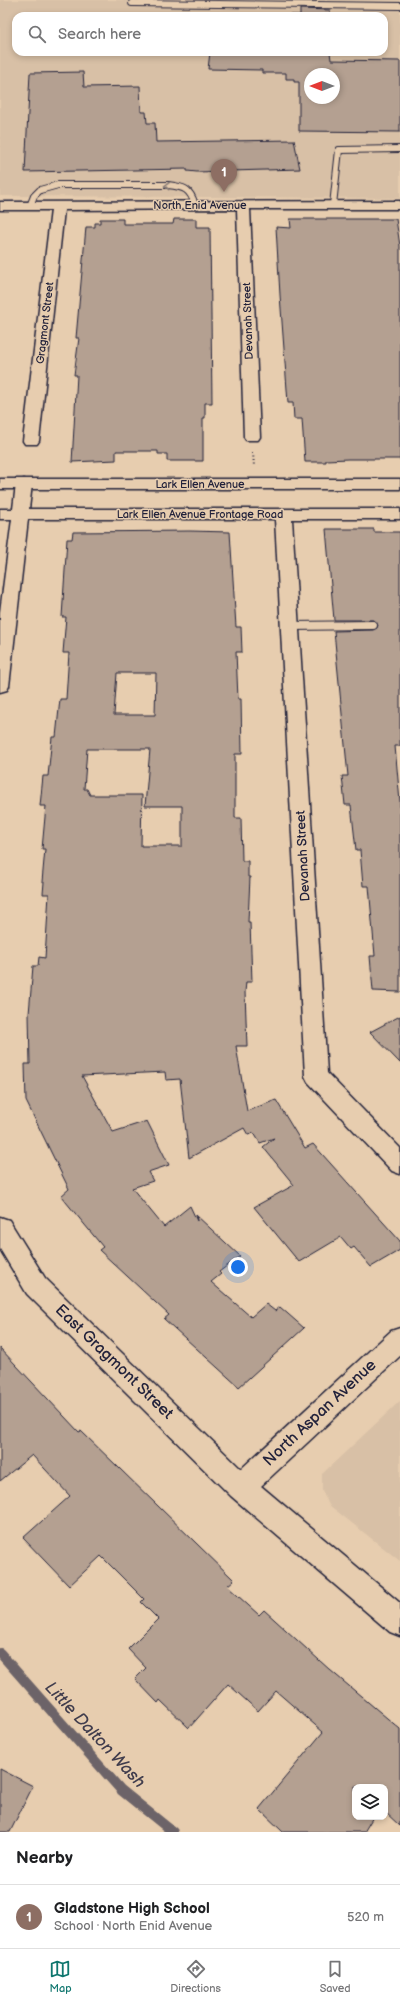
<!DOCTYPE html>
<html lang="en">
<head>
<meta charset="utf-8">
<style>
  body { margin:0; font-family:"Balsamiq Sans",sans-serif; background:#f6f6f6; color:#202124 }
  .controls { position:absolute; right:12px; bottom:12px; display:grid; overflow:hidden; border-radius:8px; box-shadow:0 2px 6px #0003 }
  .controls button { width:36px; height:36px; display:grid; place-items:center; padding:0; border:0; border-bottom:1px solid #e0e0e0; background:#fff; color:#202124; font:20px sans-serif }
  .compass { position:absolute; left:304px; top:68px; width:36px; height:36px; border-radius:50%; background:#fff; box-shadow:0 2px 6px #0003; rotate:270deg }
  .you { position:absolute; left:238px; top:1267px; width:14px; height:14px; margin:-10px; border:3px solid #fff; border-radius:50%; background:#1a73e8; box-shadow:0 0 0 6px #1a73e833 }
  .badge { display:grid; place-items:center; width:26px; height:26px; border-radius:50%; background:#0f766e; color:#fff; font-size:13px; font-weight:700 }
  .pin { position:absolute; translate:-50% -33px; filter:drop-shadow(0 1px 2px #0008) }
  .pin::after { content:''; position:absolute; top:21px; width:14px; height:12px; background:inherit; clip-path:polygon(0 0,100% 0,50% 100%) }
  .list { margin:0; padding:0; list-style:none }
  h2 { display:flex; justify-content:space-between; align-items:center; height:52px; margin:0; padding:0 16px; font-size:17px }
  h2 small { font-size:13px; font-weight:400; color:#757577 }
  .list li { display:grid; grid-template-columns:26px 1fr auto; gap:12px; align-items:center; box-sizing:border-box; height:64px; padding:0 16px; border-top:1px solid #e0e0e0 }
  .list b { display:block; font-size:15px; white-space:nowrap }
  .list p { margin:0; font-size:13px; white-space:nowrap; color:#757577 }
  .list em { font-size:13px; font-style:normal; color:#757577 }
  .icon { flex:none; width:22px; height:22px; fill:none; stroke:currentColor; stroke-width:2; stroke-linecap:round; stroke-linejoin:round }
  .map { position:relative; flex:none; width:400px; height:1832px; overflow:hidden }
  .search { position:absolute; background:#fff; box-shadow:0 2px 6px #0003; left:12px; right:12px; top:12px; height:44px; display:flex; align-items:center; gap:10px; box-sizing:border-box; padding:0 14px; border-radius:12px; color:#757577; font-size:15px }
  .sheet { height:116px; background:#fff }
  nav { display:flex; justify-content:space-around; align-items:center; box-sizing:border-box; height:56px; border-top:1px solid #e0e0e0; background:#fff; font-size:11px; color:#757577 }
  nav a { display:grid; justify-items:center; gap:2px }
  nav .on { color:#0f766e }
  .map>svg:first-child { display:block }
  .built { fill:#d8c0a6; fill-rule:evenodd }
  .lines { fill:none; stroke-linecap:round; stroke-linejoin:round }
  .stream { stroke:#6c6367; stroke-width:10 }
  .building { fill:#b4a091; stroke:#22223b; fill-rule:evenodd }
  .service-far1-casing { stroke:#22223b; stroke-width:8 }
  .service-casing { stroke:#22223b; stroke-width:10 }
  .minor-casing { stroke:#22223b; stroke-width:3 }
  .tertiary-casing { stroke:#22223b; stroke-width:3 }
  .path { stroke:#22223b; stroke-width:2; stroke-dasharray:1 2.5; stroke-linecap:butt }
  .service-far1 { stroke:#e7cdaf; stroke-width:6 }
  .service { stroke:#e7cdaf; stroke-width:8 }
  .minor { fill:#e7cdaf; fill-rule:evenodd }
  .tertiary { fill:#e7cdaf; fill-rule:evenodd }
  .oneway { stroke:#847875 }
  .labels { text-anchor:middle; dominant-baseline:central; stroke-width:3; stroke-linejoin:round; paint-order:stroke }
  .far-street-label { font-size:11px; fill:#22223b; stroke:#e7cdaf }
  .street-label { font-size:13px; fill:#22223b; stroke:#e7cdaf }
  .near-street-label { font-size:16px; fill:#22223b; stroke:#e7cdaf }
  .near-water-label { font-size:17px; font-style:italic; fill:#413d4d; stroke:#e7cdaf }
</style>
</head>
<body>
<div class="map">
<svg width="400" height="1832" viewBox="0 0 400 1832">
  <rect width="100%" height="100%" fill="#e7cdaf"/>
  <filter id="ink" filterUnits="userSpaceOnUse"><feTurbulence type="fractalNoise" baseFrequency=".025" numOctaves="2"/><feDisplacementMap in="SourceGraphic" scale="8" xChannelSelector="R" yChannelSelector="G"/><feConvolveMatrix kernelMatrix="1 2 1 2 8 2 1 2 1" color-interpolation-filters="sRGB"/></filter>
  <g filter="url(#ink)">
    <path class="built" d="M0 0H400V198L0 196ZM16 16H384V52H16ZM310 74H334V98H310Z
      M400 1401V1561L329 1505 322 1490V1474Z"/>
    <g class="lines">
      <path class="stream" d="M0 1653 121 1790 173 1832"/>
    </g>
    <path class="building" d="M300 9 330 10V16H214V14L300 15Z
      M210 52H330L331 60 400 61V132L299 131V82H294V79H286V73H262V70L208 69ZM310 74H334V98H310Z
      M83 72 84 87 140 86 141 112H146L147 123H155L156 142 294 140 300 169 197 172 187 171V169L25 172 30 73Z
      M100 219H123V224H173L174 219H196V227H210L212 403H205V418H203V461H167V454H158V451H116V460L72 462 77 375H74L79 338H76L86 227H95V223H100Z
      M290 219H396L400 246V459H348L326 460V462H305L302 419H294L293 403H288L280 295 276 227 291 228Z
      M326 529H374V532H400V746H395L400 802V992L373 991 370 956H375L369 886H363L360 850H356L351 805H345L342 776H348L334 631 373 630 377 628 378 625 373 620H334Z
      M190 531 230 532 236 627H241L242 652H236L238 699H241L242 754H235V818H241L242 861H248V877H250L248 922H250L252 982H246L245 992 247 1046H236L247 1111 276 1100 305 1148 313 1144 400 1241V1250L371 1267 354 1247 351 1249 341 1237 299 1262 254 1207 294 1185 263 1147 274 1138 260 1143 254 1133 248 1135 244 1128 189 1158 180 1079 166 1080 165 1072 82 1076 113 1132 147 1121 169 1165 148 1172 153 1181 132 1188 164 1227 190 1206 197 1221 196 1215 240 1256 219 1272 221 1274 211 1282 251 1317 266 1304 275 1311 280 1307 304 1328 239 1387 164 1319 169 1315 99 1250 103 1247 61 1196 69 1189 26 1101 25 1064H30L29 1014 33 966H38L39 957 45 958 49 894H43L44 882H42L45 849H42L46 806H40L43 776H48L52 737H56L60 699H66L69 653H63L66 617H62L67 539H72L73 532ZM117 673H156L155 715H114ZM87 749H150L145 806H182V846H141L142 795H90L87 789H84Z
      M400 1016V1063L370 1032Z
      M0 1348 79 1432 81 1431 234 1580 227 1586 259 1615 264 1610 330 1670 400 1729V1826L385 1812V1787H355V1817H373L364 1832H283L259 1809 323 1732 276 1691 258 1711 228 1684 189 1728 160 1700 158 1703 135 1679 146 1668 128 1649 158 1619 141 1602 144 1599 101 1556 69 1586 23 1538 70 1496 32 1455 0 1481Z
      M0 1769 33 1786 10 1832H0Z"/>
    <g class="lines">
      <g class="service-far1-casing">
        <path id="service-far1" d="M132 3 400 6
          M333 205 339 150 400 149
          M30 206 34 196 40 190 58 185H168C184 187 190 188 195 205"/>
      </g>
      <g class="service-casing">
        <path id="service" d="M290 626 373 625"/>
      </g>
      <g class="minor-casing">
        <path id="minor" d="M400 201V209H250L260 437 258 440H246L244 437 237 209 64 210 39 441 37 444H25L23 441 51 210H0V202Z
          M24 479 30 481 32 484 29 509H400V519H292L327 1073 400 1148V1174L392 1171 308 1082 305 1076 275 519H28L9 686 7 690 0 692V612L12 519H0V509H13L16 484 18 481Z
          M0 1217 9 1220 45 1278 241 1469 391 1331 400 1328V1356L261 1486 400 1603V1636L390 1632 231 1496 27 1294 0 1249Z"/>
      </g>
      <g class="tertiary-casing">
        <path id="tertiary" d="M0 479H400V489H0Z"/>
      </g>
      <path class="path" d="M253 453 254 466"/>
      <use href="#service-far1" class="service-far1"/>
      <use href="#service" class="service"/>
      <use href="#minor" class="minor"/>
      <use href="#tertiary" class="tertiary"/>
    </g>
    <defs><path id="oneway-chevron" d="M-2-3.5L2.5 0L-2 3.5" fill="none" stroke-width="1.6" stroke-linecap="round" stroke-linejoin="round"/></defs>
    <use class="oneway" href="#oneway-chevron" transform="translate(167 186) rotate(-177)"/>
  </g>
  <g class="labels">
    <g class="far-street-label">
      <text x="200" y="205">North Enid Avenue</text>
      <text transform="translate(248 321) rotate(-92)">Devanah Street</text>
      <text transform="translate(45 323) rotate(-83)">Gragmont Street</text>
      <text x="200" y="484">Lark Ellen Avenue</text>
      <text x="200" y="514">Lark Ellen Avenue Frontage Road</text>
    </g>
    <g class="street-label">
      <text transform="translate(303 856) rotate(-93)">Devanah Street</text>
    </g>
    <g class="near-street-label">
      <text transform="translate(114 1362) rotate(44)">East Gragmont Street</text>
      <text transform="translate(320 1413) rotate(-43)">North Aspan Avenue</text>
    </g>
    <g class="near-water-label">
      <text transform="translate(95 1735) rotate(47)">Little Dalton Wash</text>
    </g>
  </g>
</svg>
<div class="controls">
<button><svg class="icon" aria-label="layers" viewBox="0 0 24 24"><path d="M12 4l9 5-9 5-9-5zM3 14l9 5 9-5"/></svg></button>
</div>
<svg class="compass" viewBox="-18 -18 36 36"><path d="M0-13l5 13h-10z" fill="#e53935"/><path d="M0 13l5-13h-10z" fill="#757577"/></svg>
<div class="you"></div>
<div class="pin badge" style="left:224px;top:192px;background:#8d6e63">1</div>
<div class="search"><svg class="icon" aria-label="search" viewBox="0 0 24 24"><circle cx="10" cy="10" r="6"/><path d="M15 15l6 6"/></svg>Search here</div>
</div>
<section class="sheet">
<h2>Nearby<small></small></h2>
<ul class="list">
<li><span class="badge" style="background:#8d6e63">1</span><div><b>Gladstone High School</b><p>School · North Enid Avenue</p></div><em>520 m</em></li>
</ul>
</section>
<nav>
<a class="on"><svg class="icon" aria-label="map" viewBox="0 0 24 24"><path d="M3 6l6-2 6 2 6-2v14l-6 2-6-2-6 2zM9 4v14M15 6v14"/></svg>Map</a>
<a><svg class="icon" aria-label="directions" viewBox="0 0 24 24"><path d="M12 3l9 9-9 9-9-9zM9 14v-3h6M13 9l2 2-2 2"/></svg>Directions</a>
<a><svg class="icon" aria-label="saved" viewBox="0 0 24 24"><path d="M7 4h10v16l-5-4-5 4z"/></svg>Saved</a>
</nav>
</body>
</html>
